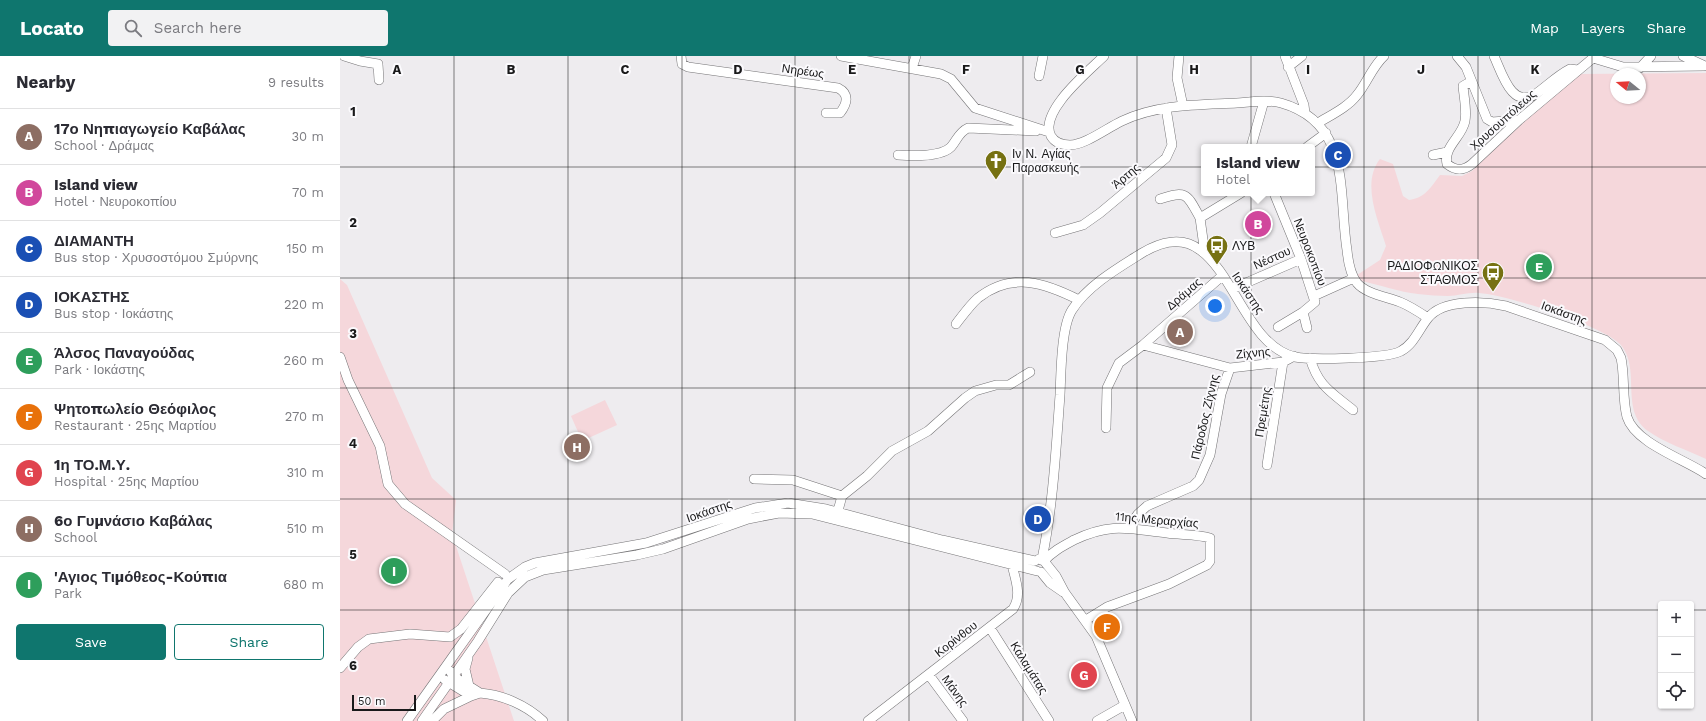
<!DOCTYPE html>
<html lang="en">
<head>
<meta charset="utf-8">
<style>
  body { margin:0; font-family:"Work Sans",sans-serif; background:#f2f2f3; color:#2b2b33 }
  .controls { position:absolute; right:12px; bottom:12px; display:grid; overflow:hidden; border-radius:4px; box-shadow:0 1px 3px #0004 }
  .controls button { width:36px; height:36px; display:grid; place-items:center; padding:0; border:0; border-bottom:1px solid #e1e1e2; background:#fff; color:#2b2b33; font:20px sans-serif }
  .compass { position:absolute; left:1270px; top:12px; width:36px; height:36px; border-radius:50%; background:#fff; box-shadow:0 1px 3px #0004; rotate:288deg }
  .scale { position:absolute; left:12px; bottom:10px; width:64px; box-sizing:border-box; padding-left:4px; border:2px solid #19191a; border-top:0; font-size:11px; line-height:14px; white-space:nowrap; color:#19191a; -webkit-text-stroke:3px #fbfafd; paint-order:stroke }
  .you { position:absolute; left:875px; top:250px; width:14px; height:14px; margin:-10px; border:3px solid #fff; border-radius:50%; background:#1a73e8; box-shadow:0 0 0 6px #1a73e833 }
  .badge { display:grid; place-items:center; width:26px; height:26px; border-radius:50%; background:#0f766e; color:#fff; font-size:13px; font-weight:700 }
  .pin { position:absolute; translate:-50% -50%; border:2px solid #fff; box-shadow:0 1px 4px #0006 }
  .popup { position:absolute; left:861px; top:88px; width:114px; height:52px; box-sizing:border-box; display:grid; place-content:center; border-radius:4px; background:#fff; filter:drop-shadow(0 1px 3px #0005); font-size:13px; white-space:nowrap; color:#7c7c81 }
  .popup b { font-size:15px; color:#2b2b33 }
  .popup::after { content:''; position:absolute; left:50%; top:100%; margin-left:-8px; border:8px solid transparent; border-top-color:#fff }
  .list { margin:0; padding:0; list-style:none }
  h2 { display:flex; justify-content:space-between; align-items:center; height:52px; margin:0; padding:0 16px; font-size:17px }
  h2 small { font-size:13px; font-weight:400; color:#7c7c81 }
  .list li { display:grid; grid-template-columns:26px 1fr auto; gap:12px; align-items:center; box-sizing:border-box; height:56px; padding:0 16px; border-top:1px solid #e1e1e2 }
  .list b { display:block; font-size:15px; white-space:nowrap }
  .list p { margin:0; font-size:13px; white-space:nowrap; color:#7c7c81 }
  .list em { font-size:13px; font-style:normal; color:#7c7c81 }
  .actions { display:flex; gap:8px; padding:12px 16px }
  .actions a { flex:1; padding:9px 0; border:1px solid #0f766e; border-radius:4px; text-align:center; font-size:14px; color:#0f766e }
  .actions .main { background:#0f766e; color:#fff }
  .icon { flex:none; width:22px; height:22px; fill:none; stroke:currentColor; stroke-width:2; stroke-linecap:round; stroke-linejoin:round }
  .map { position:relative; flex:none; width:1366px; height:665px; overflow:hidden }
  header { display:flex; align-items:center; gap:24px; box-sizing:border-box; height:56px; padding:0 20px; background:#0f766e; color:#fff }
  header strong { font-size:19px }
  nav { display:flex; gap:22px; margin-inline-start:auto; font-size:14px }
  .search { width:280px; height:36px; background:#f2f2f3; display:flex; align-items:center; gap:10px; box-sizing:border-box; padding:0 14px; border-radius:4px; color:#7c7c81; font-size:15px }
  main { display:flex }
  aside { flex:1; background:#fff }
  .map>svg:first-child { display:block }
  .green { fill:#f5d7db; fill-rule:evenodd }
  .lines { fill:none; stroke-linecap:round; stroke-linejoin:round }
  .minor-casing { stroke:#757476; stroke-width:10 }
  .minor { stroke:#fff; stroke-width:9 }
  .grid { fill:none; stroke:#19191a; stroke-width:1; stroke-opacity:0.55 }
  .labels { text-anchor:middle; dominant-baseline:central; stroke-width:4; stroke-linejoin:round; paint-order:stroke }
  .street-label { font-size:12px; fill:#19191a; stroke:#fbfafd }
  .poi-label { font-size:12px; fill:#19191a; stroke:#fbfafd; text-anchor:start }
  .grid-label { font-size:13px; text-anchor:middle; font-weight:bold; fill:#19191a; stroke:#fbfafd; stroke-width:4; stroke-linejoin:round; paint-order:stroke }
</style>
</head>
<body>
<header>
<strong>Locato</strong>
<div class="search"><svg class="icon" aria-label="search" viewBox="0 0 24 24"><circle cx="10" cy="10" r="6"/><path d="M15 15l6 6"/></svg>Search here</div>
<nav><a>Map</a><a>Layers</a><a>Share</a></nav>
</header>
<main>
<aside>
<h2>Nearby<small>9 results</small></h2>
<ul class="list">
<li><span class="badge" style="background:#8d6e63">A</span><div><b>17ο Νηπιαγωγείο Καβάλας</b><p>School · Δράμας</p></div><em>30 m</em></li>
<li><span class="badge" style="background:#d1479c">B</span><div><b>Island view</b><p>Hotel · Νευροκοπίου</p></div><em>70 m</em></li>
<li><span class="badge" style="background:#1a4fb4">C</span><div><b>ΔΙΑΜΑΝΤΗ</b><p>Bus stop · Χρυσοστόμου Σμύρνης</p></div><em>150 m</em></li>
<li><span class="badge" style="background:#1a4fb4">D</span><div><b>ΙΟΚΑΣΤΗΣ</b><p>Bus stop · Ιοκάστης</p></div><em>220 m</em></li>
<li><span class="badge" style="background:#2e9e5b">E</span><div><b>Άλσος Παναγούδας</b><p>Park · Ιοκάστης</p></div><em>260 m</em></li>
<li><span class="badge" style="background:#e8710a">F</span><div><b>Ψητοπωλείο Θεόφιλος</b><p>Restaurant · 25ης Μαρτίου</p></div><em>270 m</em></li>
<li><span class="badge" style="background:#e0444e">G</span><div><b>1η ΤΟ.Μ.Υ.</b><p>Hospital · 25ης Μαρτίου</p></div><em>310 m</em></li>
<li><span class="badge" style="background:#8d6e63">H</span><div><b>6ο Γυμνάσιο Καβάλας</b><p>School</p></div><em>510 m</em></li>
<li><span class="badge" style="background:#2e9e5b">I</span><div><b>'Αγιος Τιμόθεος-Κούπια</b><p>Park</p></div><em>680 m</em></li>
</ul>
<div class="actions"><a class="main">Save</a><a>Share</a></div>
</aside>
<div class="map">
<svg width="1366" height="665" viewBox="0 0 1366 665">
  <rect width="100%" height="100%" fill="#eeecef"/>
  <path class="green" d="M1366 17V403C1347 394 1325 387 1308 375 1279 354 1302 312 1280 288 1262 269 1167 239 1139 237 1129 236 1118 240 1108 240 1099 240 1088 239 1078 238 1059 236 1040 229 1022 225L1017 219 1040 204 1046 190C1038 164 1021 127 1040 103L1053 108 1063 140 1069 144C1085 142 1091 131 1100 119L1122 120 1132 115 1158 89 1238 18ZM1276 18H1300V42H1276Z
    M0 223 7 229 92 422 116 444 112 478 174 665H0Z
    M265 344 277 369 242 385 231 360Z"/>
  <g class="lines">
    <g class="minor-casing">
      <path id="minor" d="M4 0 20 5 38 8 39 24
        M341 0 342 8 348 11 498 32C510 38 507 48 500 57H486
        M501 0 601 18 611 23 635 52 709 76
        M764 0C749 15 698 56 711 80 715 87 722 89 730 89 745 89 767 72 782 65 818 48 858 49 897 47 911 46 927 43 941 47 1012 67 998 137 1007 194 1008 205 1010 218 1017 227 1026 238 1048 241 1060 246 1070 250 1079 256 1088 262
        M839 0 837 22 843 50
        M945 0 964 49 965 57
        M1117 0 1126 11 1147 63 1152 66 1179 64
        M1154 0C1162 17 1172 55 1197 37 1208 29 1218 19 1230 13L1238 14
        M1343 0 1363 9
        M1253 2 1283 11 1364 10
        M948 11 962 0
        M572 12 576 0
        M1300 12 1311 0
        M699 20 703 0
        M1130 26 1123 30C1124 41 1127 55 1125 65 1122 81 1103 91 1107 108 1116 115 1123 115 1132 108L1179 64 1253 2
        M978 67C991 59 1008 51 1017 39 1027 27 1032 11 1044 0
        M911 91 924 45
        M967 91 986 77
        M558 99C571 100 601 101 611 91 617 84 619 76 628 72L696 75
        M1093 99 1107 96
        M934 137 961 203 975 246 963 256 938 271
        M820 143C847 134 847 138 860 162
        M715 177 743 169 760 157 826 102 832 89 826 52
        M865 198 860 162 901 137
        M892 233 961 203
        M974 240 1014 222
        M963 256 967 272
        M616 268C623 259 630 249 638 242 672 215 705 227 739 244
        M803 289 890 312 943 306 954 300
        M0 301 8 324 40 390 48 428 65 448 165 518
        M970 302C978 330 991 336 1013 354
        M766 372 767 332 779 307 803 289 882 220
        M927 409 943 306
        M414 423 453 424 502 440
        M496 462 502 440 527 420 552 395 588 375 625 342 635 335 656 329H669L690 316
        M788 472 798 458 807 450 853 430 859 424 870 399 881 338 890 312
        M699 503 704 505 716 520 725 537 756 580 792 665
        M702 503C713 450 716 393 720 339 721 318 721 271 732 254 747 230 778 212 802 197 820 186 842 180 860 194 895 219 909 290 955 301 971 304 1047 303 1061 295 1074 288 1079 273 1088 262 1103 243 1144 245 1166 250L1265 284 1277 294 1281 302C1285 321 1282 342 1287 361 1295 387 1344 403 1366 418
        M704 505C713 495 723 490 734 484 772 466 789 473 827 477 841 479 857 478 870 482V505L867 509 829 528 767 551 746 564
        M701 516 710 527 723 536
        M650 572 709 665
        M128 602 125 613 129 630
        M0 612 18 591 29 583 70 578 110 581 121 573 158 526
        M589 619 623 665
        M105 624 131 640 140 637 113 620 110 615
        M140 637C163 639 186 649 203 665
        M67 665 168 523 185 511 195 507 306 487 415 452 448 447 486 453 602 484 695 505
        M82 665 138 585 168 537 185 521 203 514 297 499 323 493 408 463 439 457 472 458 697 515
        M92 665 104 653 131 640
        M528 665 673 553C683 538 674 521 671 504
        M757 665 785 649"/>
    </g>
    <use href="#minor" class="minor"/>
  </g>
  <path class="grid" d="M114 0V665M228 0V665M342 0V665M455 0V665M569 0V665M683 0V665M797 0V665M911 0V665M1024 0V665M1138 0V665M1252 0V665M0 111H1366M0 222H1366M0 332H1366M0 443H1366M0 554H1321M1351 554H1366"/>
  <defs>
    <g id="church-pin" transform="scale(1.15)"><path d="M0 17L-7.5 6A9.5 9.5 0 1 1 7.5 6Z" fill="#767112" stroke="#fbfafd"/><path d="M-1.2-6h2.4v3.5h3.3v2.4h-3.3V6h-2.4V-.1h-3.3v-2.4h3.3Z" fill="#fff"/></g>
    <g id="bus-pin" transform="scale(1.15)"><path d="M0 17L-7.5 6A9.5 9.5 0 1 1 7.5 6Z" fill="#767112" stroke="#fbfafd"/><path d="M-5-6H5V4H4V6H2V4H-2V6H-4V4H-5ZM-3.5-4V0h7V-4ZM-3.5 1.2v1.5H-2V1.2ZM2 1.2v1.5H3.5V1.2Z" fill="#fff"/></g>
  </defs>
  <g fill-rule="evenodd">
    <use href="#church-pin" x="656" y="105"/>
    <use href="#bus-pin" x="877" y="190"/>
    <use href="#bus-pin" x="1153" y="217"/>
  </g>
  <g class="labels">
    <g class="street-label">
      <text transform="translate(463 15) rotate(8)">Νηρέως</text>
      <text transform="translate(1163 64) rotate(-42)">Χρυσουπόλεως</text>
      <text transform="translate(786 120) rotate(-40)">Άρτης</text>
      <text transform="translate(970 196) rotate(69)">Νευροκοπίου</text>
      <text transform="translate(932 202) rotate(-24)">Νέστου</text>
      <text transform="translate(908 237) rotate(56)">Ιοκάστης</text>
      <text transform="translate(844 238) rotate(-41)">Δράμας</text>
      <text transform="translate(1224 257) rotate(20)">Ιοκάστης</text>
      <text transform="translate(913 297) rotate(-6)">Ζίχνης</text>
      <text transform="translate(923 356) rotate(-81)">Πρεμέτης</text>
      <text transform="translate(865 361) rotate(-77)">Πάροδος Ζίχνης</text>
      <text transform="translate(369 455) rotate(-19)">Ιοκάστης</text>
      <text transform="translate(817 464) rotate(5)">11ης Μεραρχίας</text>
      <text transform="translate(616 583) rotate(-38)">Κορίνθου</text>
      <text transform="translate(689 612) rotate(58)">Καλαμάτας</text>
      <text transform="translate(615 635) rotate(54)">Μάνης</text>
    </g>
    <g class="poi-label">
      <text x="672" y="98">Ιν Ν. Αγίας<tspan x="672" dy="14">Παρασκευής</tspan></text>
      <text x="892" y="190">ΛΥΒ</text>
      <text x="1138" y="210" text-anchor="end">ΡΑΔΙΟΦΩΝΙΚΟΣ<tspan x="1138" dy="14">ΣΤΑΘΜΟΣ</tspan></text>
    </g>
  </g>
  <g class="grid-label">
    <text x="57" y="18">A</text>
    <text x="171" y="18">B</text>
    <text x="285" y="18">C</text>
    <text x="398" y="18">D</text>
    <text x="512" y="18">E</text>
    <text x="626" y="18">F</text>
    <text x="740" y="18">G</text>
    <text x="854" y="18">H</text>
    <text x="968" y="18">I</text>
    <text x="1081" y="18">J</text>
    <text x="1195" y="18">K</text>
    <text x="13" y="60">1</text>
    <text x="13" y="171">2</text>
    <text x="13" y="282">3</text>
    <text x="13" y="392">4</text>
    <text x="13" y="503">5</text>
    <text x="13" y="614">6</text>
  </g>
</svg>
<div class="controls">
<button>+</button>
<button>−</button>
<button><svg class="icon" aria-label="locate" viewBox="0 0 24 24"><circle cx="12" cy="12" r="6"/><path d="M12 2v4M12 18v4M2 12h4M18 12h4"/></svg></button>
</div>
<svg class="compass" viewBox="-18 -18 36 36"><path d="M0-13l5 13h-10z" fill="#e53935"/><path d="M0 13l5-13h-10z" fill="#7c7c81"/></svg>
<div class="scale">50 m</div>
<div class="you"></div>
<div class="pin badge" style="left:840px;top:276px;background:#8d6e63">A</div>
<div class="pin badge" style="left:918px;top:168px;background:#d1479c">B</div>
<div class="popup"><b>Island view</b>Hotel</div>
<div class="pin badge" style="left:998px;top:99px;background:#1a4fb4">C</div>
<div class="pin badge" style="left:698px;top:463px;background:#1a4fb4">D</div>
<div class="pin badge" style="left:1199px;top:211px;background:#2e9e5b">E</div>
<div class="pin badge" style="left:767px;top:571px;background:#e8710a">F</div>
<div class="pin badge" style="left:744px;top:619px;background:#e0444e">G</div>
<div class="pin badge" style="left:237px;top:391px;background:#8d6e63">H</div>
<div class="pin badge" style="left:54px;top:515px;background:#2e9e5b">I</div>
</div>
</main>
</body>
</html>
